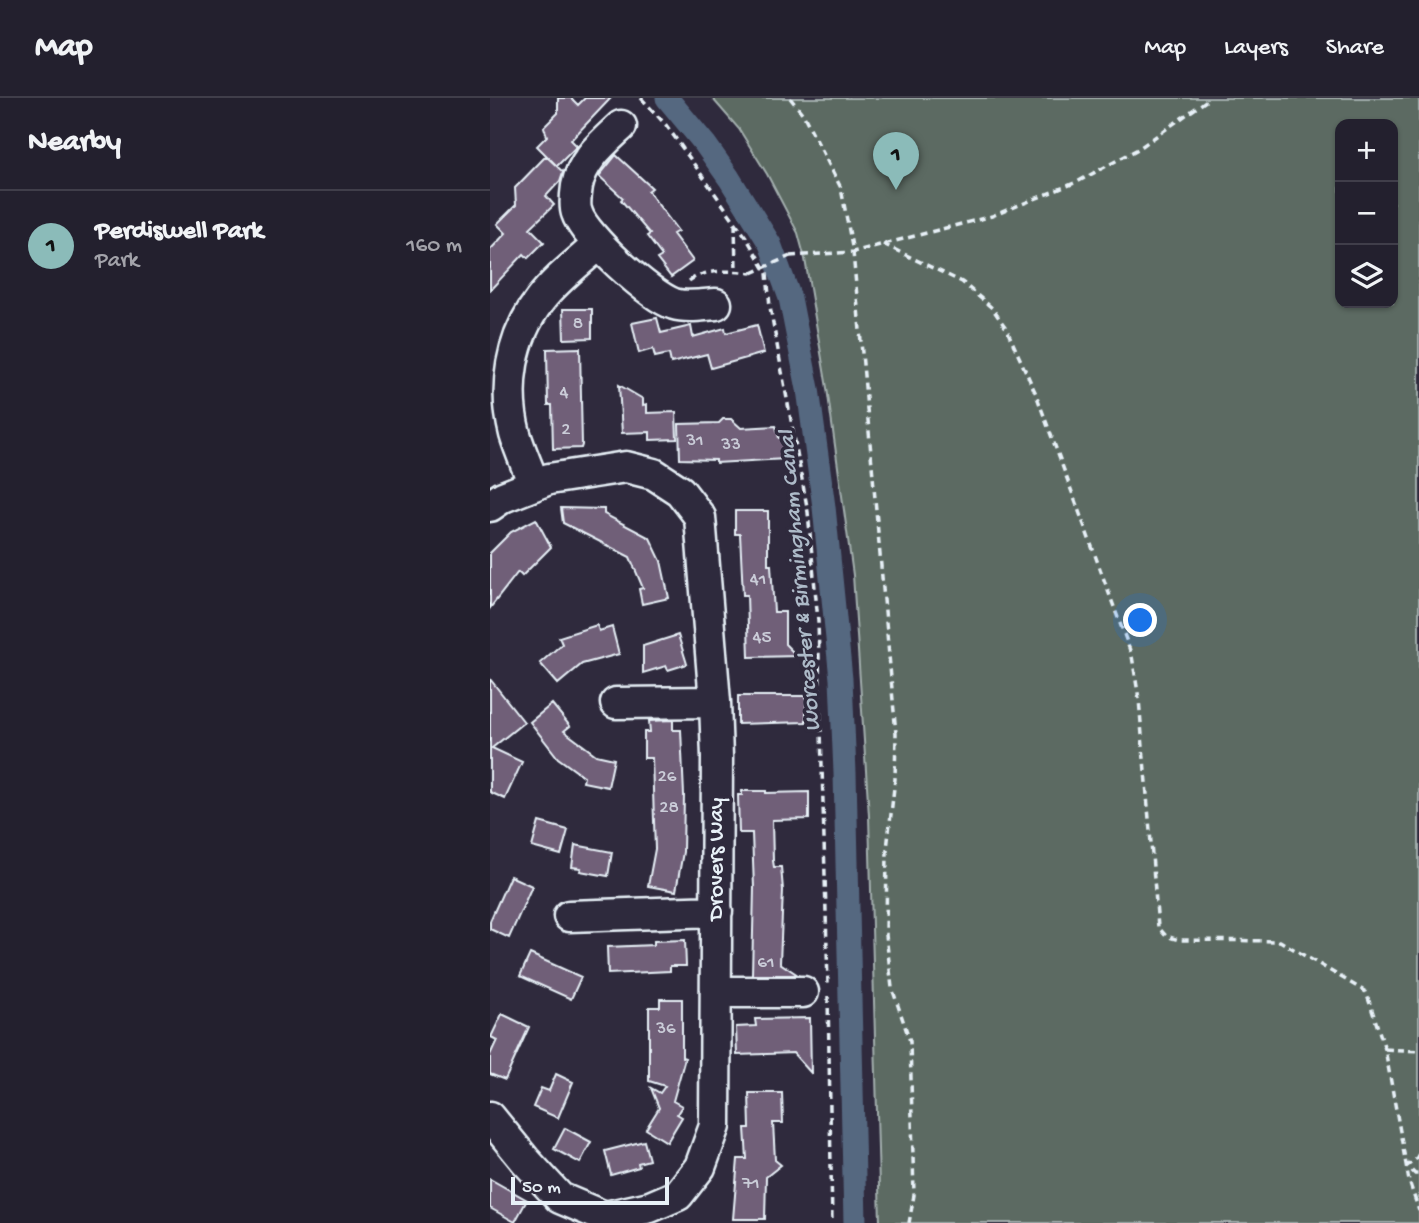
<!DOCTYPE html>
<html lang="en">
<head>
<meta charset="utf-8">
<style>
  body { margin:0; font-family:"Gochi Hand",sans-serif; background:#2b2836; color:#f1f3f6 }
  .controls { position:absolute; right:21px; top:21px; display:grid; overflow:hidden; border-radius:14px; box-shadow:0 2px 5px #0004 }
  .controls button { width:63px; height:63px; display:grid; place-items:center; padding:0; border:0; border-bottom:2px solid #403e4a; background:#23202e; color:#f1f3f6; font:35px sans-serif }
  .scale { position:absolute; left:21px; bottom:18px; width:158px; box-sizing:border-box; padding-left:7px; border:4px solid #e8f1f8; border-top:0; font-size:19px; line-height:24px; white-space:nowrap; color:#e8f1f8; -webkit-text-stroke:5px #2f2a3d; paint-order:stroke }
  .you { position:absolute; left:651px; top:523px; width:24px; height:24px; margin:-18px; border:5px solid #fff; border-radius:50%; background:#1a73e8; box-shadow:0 0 0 10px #1a73e833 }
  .badge { display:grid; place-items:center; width:46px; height:46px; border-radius:50%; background:#8bbbb9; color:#111; font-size:23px; font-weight:700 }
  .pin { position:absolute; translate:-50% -58px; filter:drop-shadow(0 2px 4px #0008) }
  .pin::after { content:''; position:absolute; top:37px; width:24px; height:21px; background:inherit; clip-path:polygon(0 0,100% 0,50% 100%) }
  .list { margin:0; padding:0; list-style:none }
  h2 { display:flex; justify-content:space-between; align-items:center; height:91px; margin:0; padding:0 28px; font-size:30px }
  h2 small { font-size:23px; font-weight:400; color:#a3a3aa }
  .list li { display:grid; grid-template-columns:46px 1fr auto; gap:21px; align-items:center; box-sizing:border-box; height:112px; padding:0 28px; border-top:2px solid #403e4a }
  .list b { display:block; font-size:26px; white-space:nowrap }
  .list p { margin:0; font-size:23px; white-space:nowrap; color:#a3a3aa }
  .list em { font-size:23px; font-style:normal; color:#a3a3aa }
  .icon { flex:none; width:38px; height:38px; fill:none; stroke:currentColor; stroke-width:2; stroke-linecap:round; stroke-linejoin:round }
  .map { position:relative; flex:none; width:929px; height:1125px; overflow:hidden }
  header { display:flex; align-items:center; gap:42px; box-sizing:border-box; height:98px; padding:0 35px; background:#23202e; border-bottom:2px solid #403e4a }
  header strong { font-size:33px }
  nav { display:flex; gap:38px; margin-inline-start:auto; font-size:24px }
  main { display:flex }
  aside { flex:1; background:#23202e }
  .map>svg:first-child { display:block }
  .green { fill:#5c6b62; stroke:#a2aead; stroke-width:2; fill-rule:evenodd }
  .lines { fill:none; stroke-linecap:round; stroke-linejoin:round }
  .canal { stroke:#556780; stroke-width:23 }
  .building { fill:#705e78; stroke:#e8f1f8; stroke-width:2 }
  .minor-casing { stroke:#e8f1f8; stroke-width:35 }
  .path { stroke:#e8f1f8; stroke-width:3.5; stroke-dasharray:7 5; stroke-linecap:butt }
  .minor { stroke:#2f2a3d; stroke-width:30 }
  .path-bridge { stroke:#e8f1f8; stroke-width:3.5; stroke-dasharray:7 5; stroke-linecap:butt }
  .labels { text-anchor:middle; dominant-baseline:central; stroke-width:7; stroke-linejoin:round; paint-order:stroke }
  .number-label { font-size:19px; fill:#caccd8 }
  .street-label { font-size:23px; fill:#e8f1f8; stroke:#2f2a3d }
  .water-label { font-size:24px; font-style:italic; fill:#adbac8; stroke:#2f2a3d }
</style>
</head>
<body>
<header>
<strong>Map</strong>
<nav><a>Map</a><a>Layers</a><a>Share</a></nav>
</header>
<main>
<aside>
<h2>Nearby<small></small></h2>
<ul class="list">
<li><span class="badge">1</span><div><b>Perdiswell Park</b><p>Park</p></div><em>160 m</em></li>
</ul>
</aside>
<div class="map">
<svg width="929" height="1125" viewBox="0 0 929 1125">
  <rect width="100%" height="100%" fill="#2f2a3d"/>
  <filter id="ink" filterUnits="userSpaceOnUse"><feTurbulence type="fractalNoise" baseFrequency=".0143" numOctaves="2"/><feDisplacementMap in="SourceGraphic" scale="14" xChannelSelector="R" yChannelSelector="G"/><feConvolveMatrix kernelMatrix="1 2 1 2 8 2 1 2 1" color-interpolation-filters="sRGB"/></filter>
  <g filter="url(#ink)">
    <path class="green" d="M222 0H929V1125H390L379 718 363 477 337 290 315 161 308 135 277 76 249 31ZM850 26H903V205H850Z"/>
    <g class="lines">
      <path class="canal" d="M177 0 215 46 239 80 280 146 300 200 318 291 334 409 351 581 355 675 365 1125"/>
    </g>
    <path class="building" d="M68 0H81L88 7 95 0H121L81 42 87 48 67 68 47 48 57 38 54 29 68 15Z
      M126 57 162 90 158 93 188 133 183 136 203 163 181 179 167 161 172 158 157 138 160 136 131 102 133 100 109 78Z
      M56 58 73 74 70 83 56 98 64 107 40 130 54 144 38 160 34 156 0 192V152L16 135 7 126 26 107 25 90Z
      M73 211H102V240L74 241Z
      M167 220 171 235 201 228 203 239 235 230 236 235 267 227 274 255 221 270 217 256 181 265 179 256 165 259 163 251 149 255 142 225Z
      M90 250 92 347 91 350 63 351 62 307H58L57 251Z
      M129 287 153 301V307L157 306V315L186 314 187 341 160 342V334L132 335Z
      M233 321H241L251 330 286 328 289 340H295L296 361 226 365V362L190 361 189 326 229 325Z
      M71 410 114 411V416L160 440 171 463 179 500 152 506 149 491 153 490 140 459 73 425Z
      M245 413H278V467H281L284 514H295V546L307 558 259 559 257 497H253L250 436H245Z
      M46 421 61 449 32 478 28 474 0 510V455L21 434Z
      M107 527 109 533 122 529 129 556 92 566 68 586 50 565 72 546 69 539Z
      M188 537 197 566 178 572 176 568 153 575V548Z
      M0 581 34 624 2 650 32 664 15 701 0 694Z
      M248 598H316V624L248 626Z
      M62 606 80 628 74 633 106 657 124 661 118 689 93 684 94 679 68 660 40 624Z
      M183 622V632H191L194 697 193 754 186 793 158 788 165 751 164 723 162 660H154V634H160L159 623Z
      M252 693H276V695L319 694V721L282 722 283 763 284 769H291L293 792 290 865 308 877H262L264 790 262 735H249L248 697H252Z
      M49 724 78 732 71 757 42 749Z
      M85 747 122 754 118 778 90 773 91 770 82 769Z
      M20 778 42 788 19 840 0 831V823Z
      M195 842 196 868H180V873L118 876 117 849 164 847V843Z
      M40 856 91 879 81 901 30 878Z
      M170 901H192V959L195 960 183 1003 192 1008 187 1016 192 1019 177 1044 156 1031 169 1010 161 990 170 995 175 988 159 983V909H170Z
      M12 916 39 929 15 982 0 976V957L7 942 1 939Z
      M320 920 321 975 303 955 247 957 246 929 266 928 265 921Z
      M66 976 83 984 68 1020 43 1009 51 990 59 993Z
      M259 995H292L293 1025H283L285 1062 291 1067 276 1079 275 1121H243L248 1061H257L255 1030H260Z
      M75 1030 101 1044 90 1065 64 1051Z
      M154 1043 159 1062 148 1065 149 1069 121 1077 115 1053Z
      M0 1081 37 1102 25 1124 0 1110Z"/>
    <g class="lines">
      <g class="minor-casing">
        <path id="minor" d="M131 28C113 45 92 62 87 88 86 95 84 108 87 115 94 138 160 198 184 206 197 210 213 207 226 206
          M44 387C38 370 30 353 25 336 13 290 21 239 50 202 66 181 89 164 109 146
          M0 408 13 399 59 381 136 369 164 376 190 393 210 419 225 604 227 659 225 1028 210 1069 188 1097 160 1109 115 1119 70 1100 35 1062 0 1019
          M126 605 225 604
          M79 818 227 813
          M226 894H313"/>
      </g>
      <path class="path" d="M151 0 176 27 256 139 277 175 280 209 318 414 328 523 338 887
        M300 0 313 16 351 90 363 154 406 636 405 681 397 751 396 837 402 890 420 943 424 1097 419 1125
        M245 125 246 173
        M393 146 472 184 502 210 516 230 546 296 642 558 649 601 668 829 676 838 689 842 790 843 876 894 895 951 919 1083 929 1113
        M300 158 363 154 502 118 587 84 648 51 720 0
        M199 183C215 170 243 173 262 175
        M338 898 342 1125
        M895 951 929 953
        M929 1056 926 1061 917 1068 925 1076H929"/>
      <use href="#minor" class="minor"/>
      <path class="path-bridge" d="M262 175 300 158"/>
    </g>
  </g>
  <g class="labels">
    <g class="number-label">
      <text x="88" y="226">8</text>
      <text x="74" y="295">4</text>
      <text x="76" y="332">2</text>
      <text x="205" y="343">31</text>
      <text x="241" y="347">33</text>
      <text x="268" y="482">41</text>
      <text x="272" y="540">45</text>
      <text x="177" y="679">26</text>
      <text x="179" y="710">28</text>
      <text x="276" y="865">61</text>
      <text x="176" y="931">36</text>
      <text x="261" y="1086">71</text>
    </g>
    <g class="street-label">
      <text transform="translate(227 761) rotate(-90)">Drovers Way</text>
    </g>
    <g class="water-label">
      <text transform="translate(311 483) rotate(-95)">Worcester &amp; Birmingham Canal</text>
    </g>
  </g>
</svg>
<div class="controls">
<button>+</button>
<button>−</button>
<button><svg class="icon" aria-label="layers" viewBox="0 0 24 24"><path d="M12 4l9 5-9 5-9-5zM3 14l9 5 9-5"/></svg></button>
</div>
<div class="scale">50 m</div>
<div class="you"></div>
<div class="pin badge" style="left:406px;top:92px">1</div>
</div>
</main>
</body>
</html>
